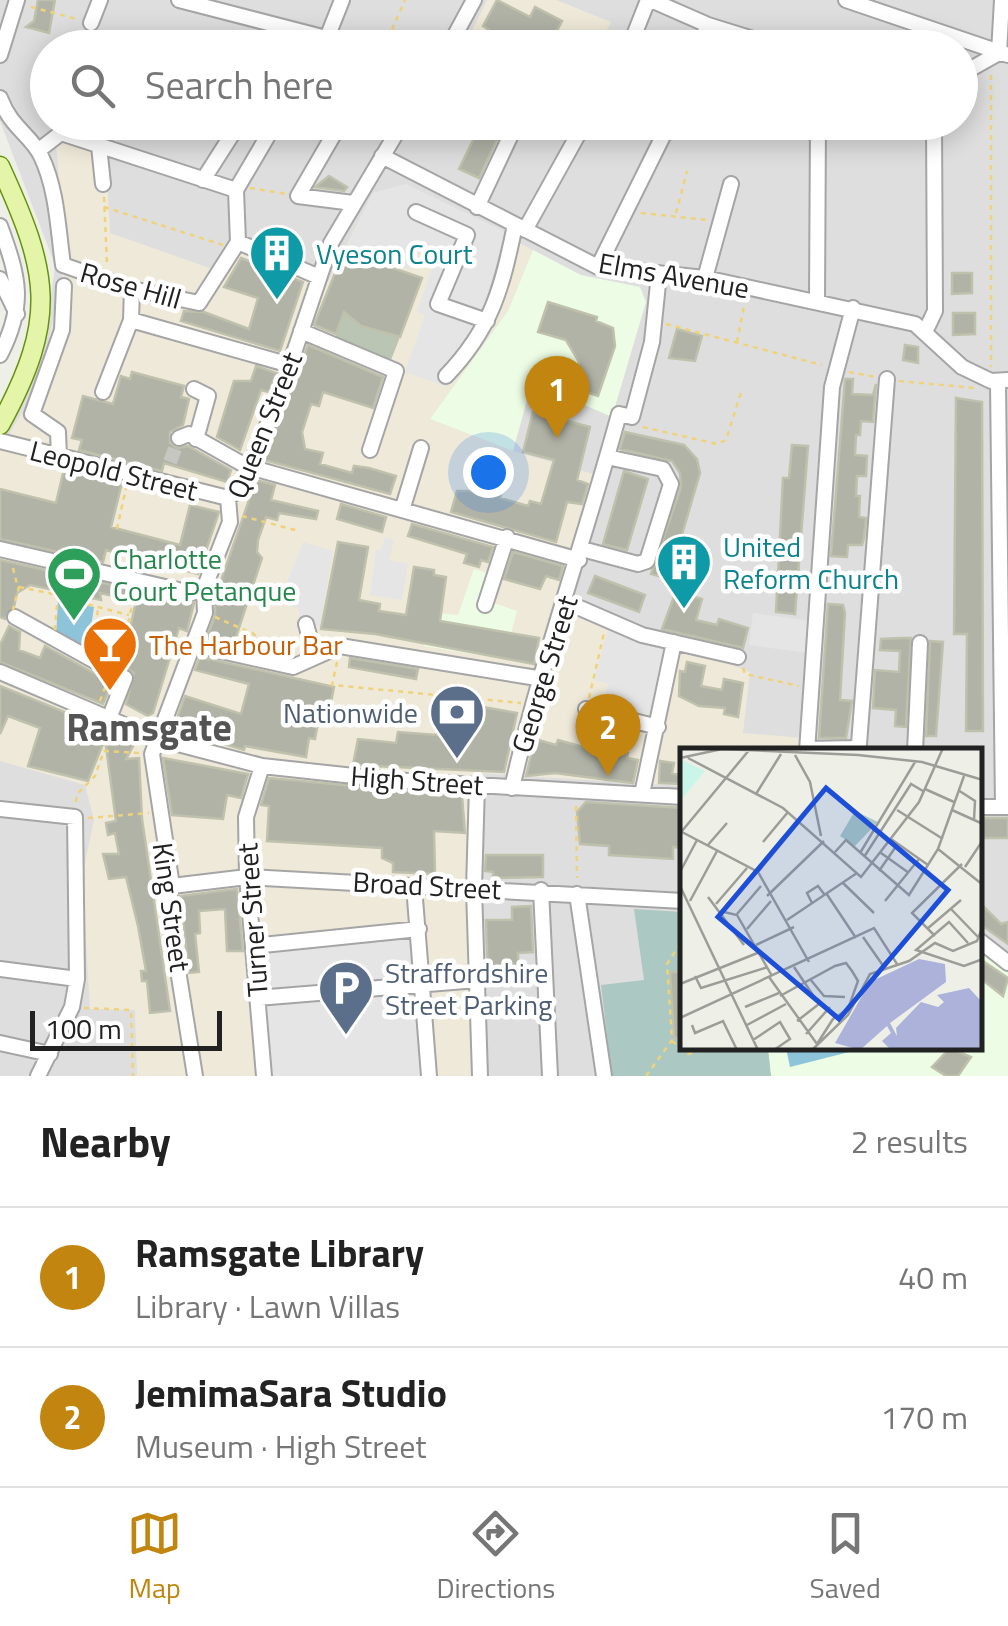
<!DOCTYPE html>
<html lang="en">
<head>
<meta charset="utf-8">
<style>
  body { margin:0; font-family:"Titillium Web",sans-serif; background:#f6f6f6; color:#222 }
  .scale { position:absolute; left:30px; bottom:25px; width:192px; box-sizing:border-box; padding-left:10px; border:5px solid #212121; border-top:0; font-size:28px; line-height:35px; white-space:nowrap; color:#212121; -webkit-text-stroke:8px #fff; paint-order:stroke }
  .you { position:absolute; left:488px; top:472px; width:35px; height:35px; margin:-25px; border:8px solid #fff; border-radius:50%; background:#1a73e8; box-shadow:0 0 0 15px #1a73e833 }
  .badge { display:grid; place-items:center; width:65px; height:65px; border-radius:50%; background:#c28510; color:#fff; font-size:32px; font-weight:700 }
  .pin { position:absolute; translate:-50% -82px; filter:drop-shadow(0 2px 5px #0008) }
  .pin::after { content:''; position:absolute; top:52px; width:35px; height:30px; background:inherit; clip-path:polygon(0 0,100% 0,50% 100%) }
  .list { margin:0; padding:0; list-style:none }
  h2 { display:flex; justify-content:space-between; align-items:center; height:130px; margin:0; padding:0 40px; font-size:42px }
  h2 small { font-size:32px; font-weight:400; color:#767676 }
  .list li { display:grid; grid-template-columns:65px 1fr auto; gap:30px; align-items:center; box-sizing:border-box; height:140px; padding:0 40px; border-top:2px solid #e0e0e0 }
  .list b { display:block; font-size:38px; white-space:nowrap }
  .list p { margin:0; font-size:32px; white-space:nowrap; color:#767676 }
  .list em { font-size:32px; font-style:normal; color:#767676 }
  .icon { flex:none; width:55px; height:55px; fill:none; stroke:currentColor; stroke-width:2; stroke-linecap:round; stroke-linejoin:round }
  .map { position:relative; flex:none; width:1008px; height:1076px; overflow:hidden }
  .search { position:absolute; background:#fff; box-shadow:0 5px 25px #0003; left:30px; right:30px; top:30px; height:110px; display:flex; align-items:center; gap:25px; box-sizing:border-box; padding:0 35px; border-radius:55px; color:#767676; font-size:38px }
  .sheet { height:410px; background:#fff }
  nav { display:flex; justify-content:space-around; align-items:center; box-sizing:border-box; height:140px; border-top:2px solid #e0e0e0; background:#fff; font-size:28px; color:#767676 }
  nav a { display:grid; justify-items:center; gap:5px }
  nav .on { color:#c28510 }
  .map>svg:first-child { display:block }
  .residential { fill:#dfdede; fill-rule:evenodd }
  .commercial { fill:#efe9d9 }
  .education { fill:#edfde5 }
  .construction { fill:#bac5b4 }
  .cemetery { fill:#abc8c2 }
  .pitch { fill:#8dc4d9 }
  .parking { fill:#e5e5e5 }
  .building { fill:#b1b3a7; stroke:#bfc1ac; stroke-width:2.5 }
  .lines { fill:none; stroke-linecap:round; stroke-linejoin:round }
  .minor-tunnel { stroke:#c5c7c0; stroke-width:14; stroke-dasharray:14 7; stroke-linecap:butt }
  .minor-casing { stroke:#a5a5a5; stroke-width:18 }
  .major-casing { stroke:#66920c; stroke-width:21 }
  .path { stroke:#efd37a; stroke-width:2.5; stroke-dasharray:5 5; stroke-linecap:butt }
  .minor { stroke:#fff; stroke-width:14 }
  .major { stroke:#e4f5a9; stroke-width:18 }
  .labels { text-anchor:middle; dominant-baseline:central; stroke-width:9; stroke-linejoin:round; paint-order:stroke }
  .culture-label { font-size:28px; fill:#0d838f; stroke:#fff; text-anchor:start }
  .street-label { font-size:28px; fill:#212121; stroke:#fff }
  .leisure-label { font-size:28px; fill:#27864d; stroke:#fff; text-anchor:start }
  .food-label { font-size:28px; fill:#c56008; stroke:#fff; text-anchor:start }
  .service-label { font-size:28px; fill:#4e5e75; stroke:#fff; text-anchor:end }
  .district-label { font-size:38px; font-weight:bold; fill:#545454; stroke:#fff }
  .inset-road { fill:none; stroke:#9c9d98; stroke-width:2.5 }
  .view { fill:#1d4ed8; fill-opacity:0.15; stroke:#1d4ed8; stroke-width:5 }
  .inset-edge { fill:none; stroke:#212121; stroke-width:5 }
</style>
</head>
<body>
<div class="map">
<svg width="1008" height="1076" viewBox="0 0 1008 1076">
  <rect width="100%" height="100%" fill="#eef0e8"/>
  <path class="residential" d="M0 0H1008V1076H0V445L29 388 47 328 55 265 0 121ZM48 48H960V122H48ZM683 751H980V1048H683Z"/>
  <path class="commercial" d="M487 0H556L611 22 598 47H498L470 35Z
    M56 138 106 156 110 233 224 273 244 250 328 282 373 193 406 184 533 250 508 311 430 419 513 451 597 475 565 600 750 672 743 733 804 738V751H683V786L477 773 468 892 477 1076H137L135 1010 90 1009 82 876 94 820 85 785 0 761V449L40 383 64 267Z"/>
  <path class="education" d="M533 250 581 275 640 287 646 302 612 417 532 382 513 451 430 419 508 311Z
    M474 569 490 574 491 602 517 611 511 633 539 638 535 664 424 646 429 612 458 615Z
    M981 949 1008 972V1076H771L768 1049 980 1048Z"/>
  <path class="construction" d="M344 313 356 317 361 326 400 337 391 360 335 338Z"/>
  <path class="cemetery" d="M634 909 683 912V1048L768 1049 771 1076H612L601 985 644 980Z"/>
  <path class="pitch" d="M58 600 94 607 87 652 56 638Z
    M786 1048H861V1049L790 1067Z"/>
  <path class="parking" d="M406 184 505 232V262L448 387 405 372 425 315 417 312 435 259 417 252 409 270 348 244 373 193Z
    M385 537 394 540 389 560 408 564 402 600 370 595 376 550H381Z
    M303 542 333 551 320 628 301 621 298 608 279 603Z
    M753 613 811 621 807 653 749 645Z
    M610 621 640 641 670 650 656 716 613 707 605 697 608 684 594 680Z
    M416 932 420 976 271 988 267 945Z
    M420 990 426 1076H271L264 1003Z"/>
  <path class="building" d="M38 0H55L49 33 26 27 34 21Z
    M497 0 530 17 535 7 562 21 548 48H518L483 26Z
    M482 122H505L479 178 459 169Z
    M329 176 347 187 344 191 315 187Z
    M344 251 422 278 400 337 361 326 344 312 336 334 314 325Z
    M241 258 303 282 280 351 181 321 184 311 204 312 249 329 258 298 224 287Z
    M952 273H972V293L952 294Z
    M548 302 597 317 596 321 613 328 615 346 598 396 571 387 579 362 566 340 538 332Z
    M953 313H975V334L953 335Z
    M677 329 702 336 695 361 669 358Z
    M308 345 383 377 373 408 323 392 319 406 311 404 302 432 305 449 323 453 320 464 352 473 354 466 369 468 396 476 390 494 264 460Z
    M905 345 918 347V363L903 360Z
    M256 366 276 373 269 392 261 390 240 450 217 437 234 381H251Z
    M132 372 184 386 181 397 189 399 183 425 170 432V443L177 448 188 446 231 470 227 482 164 463 162 471 79 450 82 440 72 438 83 396 113 404 121 376 130 379Z
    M845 379H853L852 394 873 395 876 384 873 422 861 421 860 435H856L855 455 867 456 866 476H857L856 496H860L859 517 866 518 864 538 862 545H848L847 557 831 556Z
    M956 398 982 402 983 731H966L967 634H954Z
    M533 412 590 427 577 480 588 484 582 504 567 502 556 542 451 512 457 491H489L490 486 503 490 500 498 528 506 530 501 541 504 554 460 523 452Z
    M625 432 684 445 697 459 700 473 669 579 651 574 681 487 680 473 672 461 620 449Z
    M792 445 808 446 795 614 776 612 783 478H789Z
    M64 469 122 483 111 527 180 545 190 505 219 512 198 574 106 550 103 562 0 539V489L56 503Z
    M624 471 648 479 627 550 603 544Z
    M256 480 275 485 271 500 318 511 316 519 279 513 277 520 266 517 258 540 257 552 262 558 234 643 207 637 215 616V598Z
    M341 504 386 517 382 532 337 519Z
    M412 524 493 547 488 562 481 560 479 567 464 563 467 554 408 536Z
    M338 542 368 547 359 600 380 604 379 611 406 615 414 567 434 570V575L446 577 440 621 539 638 534 664 375 634 321 629Z
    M513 552 563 566 559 580 546 576 540 589 504 579Z
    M0 560 194 603 187 631 179 628 153 713 148 716 126 704 134 673 101 653 104 625 130 629 136 601 100 593 101 600 30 585 17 593 14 607 5 619 0 617Z
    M595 576 645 595 639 612 588 593Z
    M676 591 702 599 696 620 717 625 719 619 748 628 743 648 662 629Z
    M828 604 843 605 845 613 840 700 852 701 846 738H819Z
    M9 626 20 632 19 650 40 658 45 646 112 683 103 704 0 662V645Z
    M901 638H911L906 727 895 726 896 710 873 708 875 670 899 672 900 651 880 650 881 639Z
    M930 641 943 642 936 736H926Z
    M200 657 334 687 330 707 321 706 315 739 309 738 306 757 245 746 244 750 177 730 174 727 185 696 241 714 249 684 195 670Z
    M350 658 418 669 416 679 349 667Z
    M687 662 705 666 701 686 722 690 724 679 743 683 738 717 724 714 725 708 699 706 679 696 680 671 685 672Z
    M0 686 136 741 126 759 139 758 142 819 170 1011 150 1013 147 981H142L141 971H146L138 926 126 877 109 879 103 854H119L115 833 108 835 106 823 116 821 105 739 88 781 28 766 40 728 8 716 0 734Z
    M444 700 517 713 504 772 353 765 358 739 396 743 398 732 437 735Z
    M535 739 556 745 558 740 605 753 607 748 628 753 627 758 638 760 633 783 555 773 526 776Z
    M163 758 248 774 241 798 227 795 223 819 172 815Z
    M660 761 674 763 672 773 683 776V784L659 783Z
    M269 778 462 796 465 833 434 831 435 874 393 872V863L382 858V848L267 841 269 806 261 805Z
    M586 802 683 808V848L673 847V859L609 855V846L580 844 577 812Z
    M980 818H1008V838H980Z
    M486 855H543V877L493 878V872L485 871Z
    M237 889 243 951H227L225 909 199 911 200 933 195 934 199 972 189 973 180 896Z
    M980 903 1001 924 1008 922V944L980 924Z
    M531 906 533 952 518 953 519 983 488 984 486 920H512V907Z
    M980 959 1008 978 1003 996 980 978Z
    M670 972H683V1038H674Z
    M950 1048 971 1057 958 1076H946L932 1067Z"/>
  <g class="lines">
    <path class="minor-tunnel" d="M170 462 179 438"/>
    <g class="minor-casing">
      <path id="minor" d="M179 0 365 48
        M651 0 708 25 782 48
        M846 0 1008 55
        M91 23 100 0
        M481 44 490 48
        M323 48 342 0
        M448 48 474 0
        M629 48 648 0
        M698 48 708 25
        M999 53 1002 0
        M0 55 17 0
        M960 75 999 53
        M0 98C11 128 31 135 41 156 57 189 58 229 63 265L132 289 199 303 238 242 236 190 276 122
        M341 122 298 196 353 203
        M99 146 103 184
        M39 150 61 133 236 190
        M382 156 598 267 705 278 915 324 962 367 991 381 1008 380
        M203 180 240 122
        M477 207 517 122
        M416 212 467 235 438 304 487 321
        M0 226C19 278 26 304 0 355
        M525 230 585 122
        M238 242 319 277
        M598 267 670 122
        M705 278 731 184
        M0 279 17 314
        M817 300 818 122
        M131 320 290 365
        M926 330 935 311 934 122
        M301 331 396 371 370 450
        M446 376C492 328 502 288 515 225
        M998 383 1003 807
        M194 389 208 396 196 439
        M103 392 131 320 132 289
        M179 438 189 434 246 466 579 560
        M0 441 228 498
        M59 457 58 432 32 414 62 330 64 286
        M228 498 240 489 278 400 331 243 403 122
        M403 507 421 448
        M0 549 191 593 204 589
        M582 549 638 564 647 561 671 484 663 469 607 457
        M566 602 642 635 738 657
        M485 605 507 537
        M15 617 125 678 110 716
        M306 624 315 657
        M194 645 293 667 340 646 537 678
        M0 672 155 738 262 766 391 780 683 797
        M586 709 658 727
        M807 749 854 748 859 744 887 379
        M807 751 832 387 853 308
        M915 751 920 643
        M262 766 246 817 247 877 264 1076
        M477 784 474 889 480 1076
        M512 788C541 661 585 539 619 414L632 417 652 342 659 274
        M642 794 674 642
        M980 807H1008
        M0 809 75 817 77 979 72 1007 38 1076
        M172 886 247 877 683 901
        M414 886 429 1076
        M541 890 550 1076
        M577 894 604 1076
        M980 941 1008 963
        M253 946 419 929
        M0 969 77 979
        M257 998 477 980
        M0 1043 50 1054
        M195 1076 167 902 172 886 152 754 205 613 204 589 230 522 228 498"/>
    </g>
    <g class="major-casing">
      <path id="major" d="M0 166C49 273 59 317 0 425"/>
    </g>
    <path class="path" d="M31 7 77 19
      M384 48 405 0
      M991 75V367
      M250 188 287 194
      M104 197 107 264
      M104 207 223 245
      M641 213 708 220
      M676 213 687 171
      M666 324 822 365
      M737 342 745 301
      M849 372 876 377
      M899 381 975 388
      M643 427 717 444 726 440 742 389
      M242 516 299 531
      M117 529 126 488
      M13 568 18 588
      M19 587 58 595 54 637 13 609Z
      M59 597 129 615
      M215 617 254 634 261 647
      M93 645 98 609
      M120 662 134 596
      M337 662 332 685 521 703
      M743 668 745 674 799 686
      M589 698 604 633
      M100 701 106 685
      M76 802 77 794 95 776 104 751 140 753
      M576 806 577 878
      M88 818 149 813
      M84 1008 131 1010 133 1076
      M672 1041 688 1054 710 1048
      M646 1076 672 1040 667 964 683 939"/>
    <use href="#minor" class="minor"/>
    <use href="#major" class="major"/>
  </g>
  <defs>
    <g id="building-pin" transform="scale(2.875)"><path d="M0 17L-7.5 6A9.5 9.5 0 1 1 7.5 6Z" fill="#0f9aa8" stroke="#fff"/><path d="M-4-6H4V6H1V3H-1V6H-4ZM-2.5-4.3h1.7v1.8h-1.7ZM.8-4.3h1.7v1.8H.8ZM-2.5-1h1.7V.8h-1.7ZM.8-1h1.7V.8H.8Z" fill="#fff"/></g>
    <g id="stadium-pin" transform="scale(2.875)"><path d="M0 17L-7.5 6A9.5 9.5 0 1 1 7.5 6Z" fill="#2e9e5b" stroke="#fff"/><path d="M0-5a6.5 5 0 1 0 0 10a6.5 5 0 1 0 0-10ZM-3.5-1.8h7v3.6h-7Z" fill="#fff"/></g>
    <g id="bar-pin" transform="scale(2.875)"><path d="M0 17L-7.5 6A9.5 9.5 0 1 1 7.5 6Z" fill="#e8710a" stroke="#fff"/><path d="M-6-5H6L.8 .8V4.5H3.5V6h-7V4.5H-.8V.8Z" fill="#fff"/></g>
    <g id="bank-pin" transform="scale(2.875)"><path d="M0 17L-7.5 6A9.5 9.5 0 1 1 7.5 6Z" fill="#5c6f8a" stroke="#fff"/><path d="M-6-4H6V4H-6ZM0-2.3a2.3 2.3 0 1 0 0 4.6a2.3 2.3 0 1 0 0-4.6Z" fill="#fff"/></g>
    <g id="parking-pin" transform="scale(2.875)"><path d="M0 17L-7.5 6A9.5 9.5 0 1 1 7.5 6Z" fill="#5c6f8a" stroke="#fff"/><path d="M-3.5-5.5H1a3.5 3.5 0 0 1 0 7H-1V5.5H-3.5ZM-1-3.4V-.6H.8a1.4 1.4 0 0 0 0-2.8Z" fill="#fff"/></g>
  </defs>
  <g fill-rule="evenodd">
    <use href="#building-pin" x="277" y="253"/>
    <use href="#building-pin" x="684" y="562"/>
    <use href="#stadium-pin" x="74" y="574"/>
    <use href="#bar-pin" x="110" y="644"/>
    <use href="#bank-pin" x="457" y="712"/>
    <use href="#parking-pin" x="346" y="988"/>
  </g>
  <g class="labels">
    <g class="culture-label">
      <text x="316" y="253">Vyeson Court</text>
      <text x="723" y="546">United<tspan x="723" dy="32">Reform Church</tspan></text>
    </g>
    <g class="street-label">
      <text transform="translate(674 275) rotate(10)">Elms Avenue</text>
      <text transform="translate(131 285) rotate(16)">Rose Hill</text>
      <text transform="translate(264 425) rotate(-68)">Queen Street</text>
      <text transform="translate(114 470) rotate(14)">Leopold Street</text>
      <text transform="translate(544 674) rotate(-73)">George Street</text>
      <text transform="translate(417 780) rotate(4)">High Street</text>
      <text transform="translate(427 885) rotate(3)">Broad Street</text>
      <text transform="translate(172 907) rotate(82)">King Street</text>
      <text transform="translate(252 920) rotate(-94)">Turner Street</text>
    </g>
    <g class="leisure-label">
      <text x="113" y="558">Charlotte<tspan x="113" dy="32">Court Petanque</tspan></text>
    </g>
    <g class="food-label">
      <text x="149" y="644">The Harbour Bar</text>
    </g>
    <g class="service-label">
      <text x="418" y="712">Nationwide</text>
      <text x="385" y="972" text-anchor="start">Straffordshire<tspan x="385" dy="32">Street Parking</tspan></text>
    </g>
    <g class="district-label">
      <text x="149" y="727">Ramsgate</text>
    </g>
  </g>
  <g transform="translate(680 748)">
    <rect width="302" height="302" fill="#eef0e8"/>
    <path d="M175 63 198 74 175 98 160 88Z" fill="#abc8c2"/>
    <path d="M0 11 25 23 0 53Z" fill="#caf6ea"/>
    <path d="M239 211 265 216 266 234 210 275 217 288 216 280 241 254 258 259 264 254 257 247 289 240 302 254V302H211L202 293 211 285 207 278 180 302 155 295 190 234Z" fill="#acb2da"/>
    <path class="inset-road" d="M115 7 130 34 141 88M0 10 42 1 178 7 242 14 303 32M8 10 103 60 181 129 239 54 263 0M245 41 274 54M278 42 295 53 294 72M76 46 101 6M217 62 263 91M272 62 303 76M0 83 78 124 129 214M2 83 70 1M211 91 248 117M83 94 108 64M27 98 47 75M258 101 303 137M155 104 166 92 229 147 258 101 284 28M180 105 235 14M201 105 229 125M184 109 231 36 243 43M285 119 303 92M199 123 217 97M0 124 17 92M78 124 120 73M163 135 194 165M0 138 78 302M146 145 176 190M87 148 144 93M28 149 64 197M10 153 37 103M205 153 239 111M132 155 127 145 138 138 144 146M36 156 67 120M271 161 299 190M44 164 57 167 92 228M57 166 81 138M107 172 177 125M67 181 91 153M247 181 281 152M255 188 232 165 282 116M183 189 204 219M288 195 269 174 236 202 284 218 303 211M76 197 114 179M114 219 139 256 117 273M15 228 21 240 88 219M89 229 137 296M130 231 144 248 165 249M0 236 80 204M100 248 155 218 166 215 172 223 178 233 168 261 153 271 137 296M65 259 99 245M0 270 194 180 217 216M12 277 15 285 43 273 57 302M67 277 106 256M126 286 150 259M73 292 100 274 110 291 94 302M132 302 168 267 190 226 229 213 255 195 273 203 297 193 303 178"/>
    <path class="view" d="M146 40 268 142 159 271 38 169Z"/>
    <rect width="302" height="302" class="inset-edge"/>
  </g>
</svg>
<div class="scale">100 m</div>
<div class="you"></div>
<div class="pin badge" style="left:557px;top:438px">1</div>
<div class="pin badge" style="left:608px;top:776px">2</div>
<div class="search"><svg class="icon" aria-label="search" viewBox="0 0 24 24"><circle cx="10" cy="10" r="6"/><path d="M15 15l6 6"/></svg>Search here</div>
</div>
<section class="sheet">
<h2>Nearby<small>2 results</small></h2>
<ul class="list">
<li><span class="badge">1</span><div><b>Ramsgate Library</b><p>Library · Lawn Villas</p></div><em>40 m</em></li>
<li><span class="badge">2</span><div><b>JemimaSara Studio</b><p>Museum · High Street</p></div><em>170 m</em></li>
</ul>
</section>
<nav>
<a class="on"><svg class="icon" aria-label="map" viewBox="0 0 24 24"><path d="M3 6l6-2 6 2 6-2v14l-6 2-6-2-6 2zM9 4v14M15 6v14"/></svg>Map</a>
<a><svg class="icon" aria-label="directions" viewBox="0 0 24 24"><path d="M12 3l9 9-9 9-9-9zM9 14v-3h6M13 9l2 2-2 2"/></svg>Directions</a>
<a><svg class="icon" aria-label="saved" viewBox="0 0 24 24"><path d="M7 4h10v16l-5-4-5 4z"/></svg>Saved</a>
</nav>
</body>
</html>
